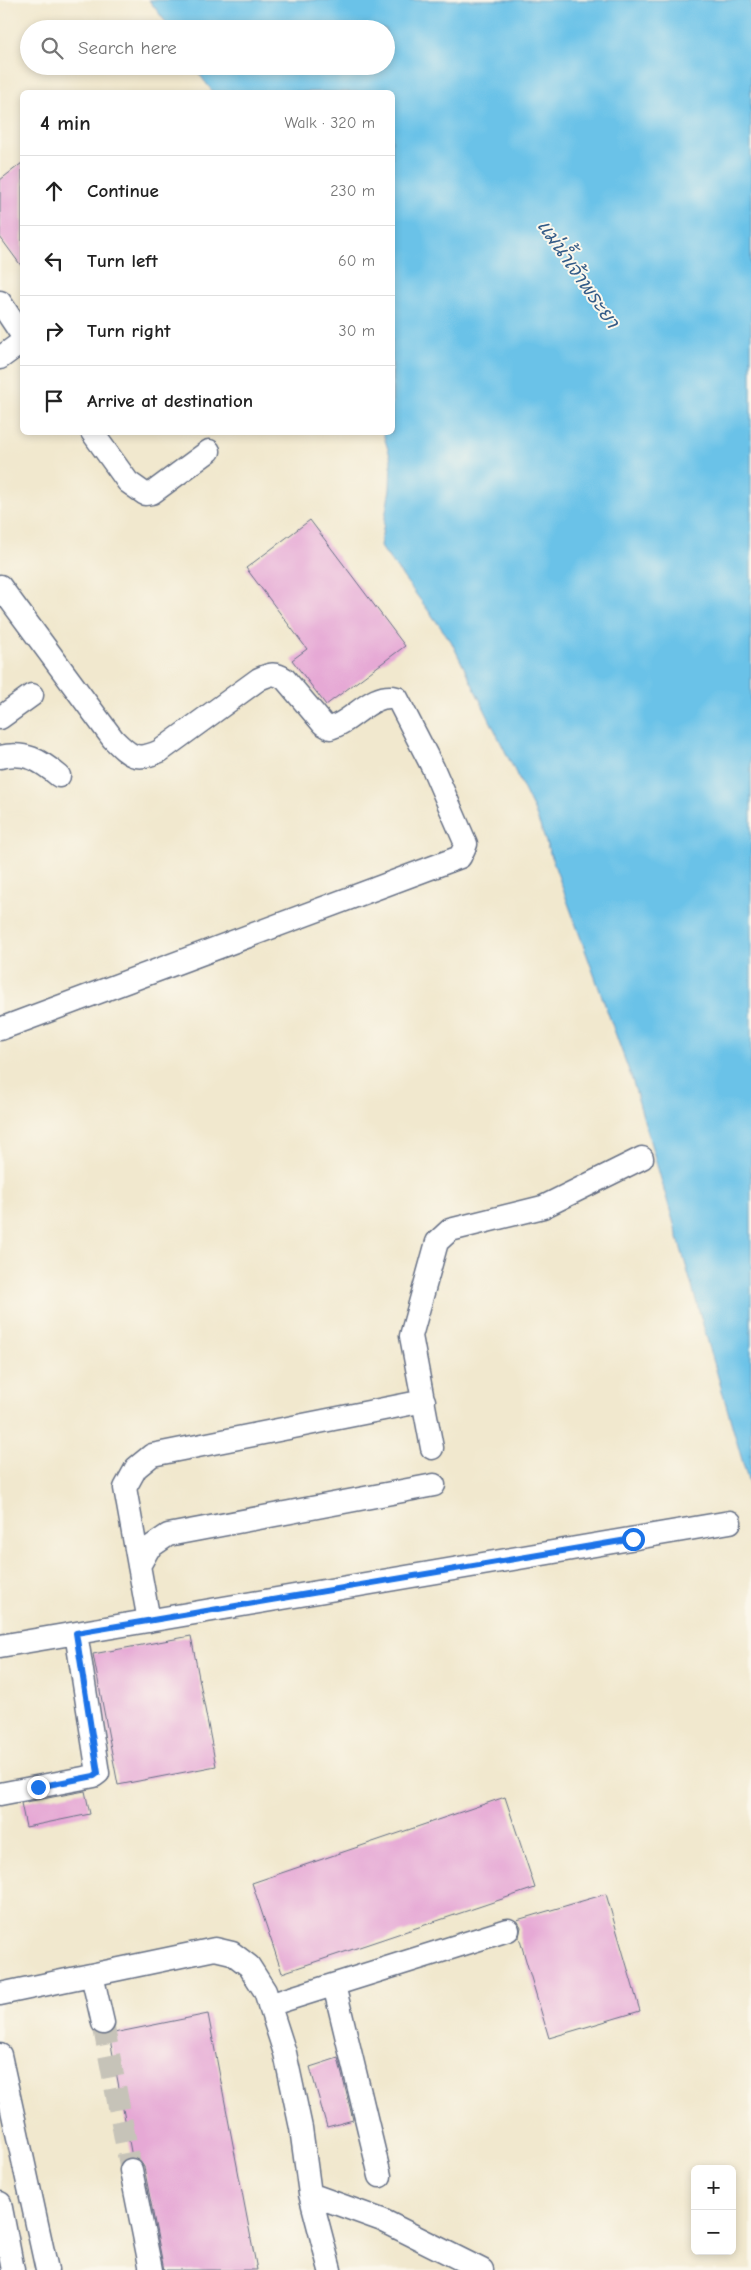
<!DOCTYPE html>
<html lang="en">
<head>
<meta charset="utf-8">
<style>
  body { margin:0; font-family:"Comic Neue","Playpen Sans Thai",sans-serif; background:#f2f2f2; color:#222 }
  .controls { position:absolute; right:15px; bottom:15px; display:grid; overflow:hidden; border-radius:8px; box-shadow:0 2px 8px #0003 }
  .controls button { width:45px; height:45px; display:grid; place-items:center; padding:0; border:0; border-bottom:1px solid #e0e0e0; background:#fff; color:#222; font:25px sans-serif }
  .stop { position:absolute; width:15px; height:15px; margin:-11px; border:4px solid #1a73e8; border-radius:50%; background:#fff }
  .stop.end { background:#1a73e8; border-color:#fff; box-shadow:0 1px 5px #0008 }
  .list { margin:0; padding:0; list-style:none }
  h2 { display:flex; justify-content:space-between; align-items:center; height:65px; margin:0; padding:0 20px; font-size:21px }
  h2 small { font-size:16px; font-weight:400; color:#767676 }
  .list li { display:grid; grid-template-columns:32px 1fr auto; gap:15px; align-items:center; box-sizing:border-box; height:70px; padding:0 20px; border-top:1px solid #e0e0e0 }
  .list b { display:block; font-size:19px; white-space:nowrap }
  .list em { font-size:16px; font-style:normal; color:#767676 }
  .icon { flex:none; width:28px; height:28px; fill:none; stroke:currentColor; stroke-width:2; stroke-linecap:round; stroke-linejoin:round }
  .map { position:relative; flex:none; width:751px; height:2270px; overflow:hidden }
  .search { position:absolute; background:#fff; box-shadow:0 2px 8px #0003; left:20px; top:20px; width:375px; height:55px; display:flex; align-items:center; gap:12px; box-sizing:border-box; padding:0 18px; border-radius:28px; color:#767676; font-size:19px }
  .panel { position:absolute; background:#fff; box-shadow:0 2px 8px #0003; left:20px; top:90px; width:375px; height:345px; border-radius:8px }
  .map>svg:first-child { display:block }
  .water { fill:#6bc2e8; stroke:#4378a3 }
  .building { fill:#e6a9d5 }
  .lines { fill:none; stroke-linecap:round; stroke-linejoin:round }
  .minor-tunnel { stroke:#c6c3b8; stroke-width:22; stroke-dasharray:22 11; stroke-linecap:butt }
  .minor-casing { stroke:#667085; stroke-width:25 }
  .minor { stroke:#fff; stroke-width:22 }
  .route { stroke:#1a73e8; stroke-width:6 }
  .labels { text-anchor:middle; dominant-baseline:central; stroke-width:4; stroke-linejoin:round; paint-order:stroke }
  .water-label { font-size:19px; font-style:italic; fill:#335b87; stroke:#fbf7ec }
</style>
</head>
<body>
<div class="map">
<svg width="751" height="2270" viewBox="0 0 751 2270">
  <rect width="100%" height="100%" fill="#fbf7ec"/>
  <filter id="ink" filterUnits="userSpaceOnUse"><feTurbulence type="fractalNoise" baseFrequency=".02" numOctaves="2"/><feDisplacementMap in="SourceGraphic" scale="10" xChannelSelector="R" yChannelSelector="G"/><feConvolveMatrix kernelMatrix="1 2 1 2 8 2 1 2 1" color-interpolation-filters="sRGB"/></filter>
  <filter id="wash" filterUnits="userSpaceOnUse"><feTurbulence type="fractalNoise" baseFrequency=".0096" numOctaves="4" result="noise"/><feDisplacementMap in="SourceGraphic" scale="20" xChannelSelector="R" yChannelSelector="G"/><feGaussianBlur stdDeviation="1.12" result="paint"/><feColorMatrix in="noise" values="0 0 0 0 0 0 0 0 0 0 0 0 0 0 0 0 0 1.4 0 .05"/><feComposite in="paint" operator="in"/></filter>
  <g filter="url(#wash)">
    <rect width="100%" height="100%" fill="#f1e8ce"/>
    <path class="water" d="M149 0H751V1491L633 1082 535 812 451 641 380 546 390 489 391 459 383 433 392 432V92H213L193 66H386V29H171Z"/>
    <g id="blocks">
      <path class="building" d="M22 163V267L0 237V180Z
        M310 520 405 646 326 705 292 660 307 649 246 568Z
        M191 1636 216 1766 118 1785 93 1654Z
        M85 1791 90 1814 26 1827 21 1803Z
        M505 1797 535 1888 282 1973 252 1883Z
        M606 1894 640 2011 549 2038 519 1937 521 1927 517 1920Z
        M208 2014 257 2270H164L144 2167 140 2161 132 2157 109 2034Z
        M338 2058 353 2120 327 2127 310 2067Z"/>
    </g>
  </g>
  <g filter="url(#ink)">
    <use href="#blocks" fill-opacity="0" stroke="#667085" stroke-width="1"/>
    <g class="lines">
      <path class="minor-tunnel" d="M103 2023 131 2170"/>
      <g class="minor-casing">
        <path id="minor" d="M0 302 22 335
          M0 358 22 342
          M92 432 128 482 145 494 152 493 209 451
          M0 586 113 739C130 756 136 762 160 751L259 679C270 674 275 672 285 679L323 724 330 728C353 722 372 691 397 698L433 768 466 844 460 857 0 1029
          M0 718 32 695
          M0 757C25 751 40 760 59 776
          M432 1448 411 1336 437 1242 450 1230 543 1207 642 1158
          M139 1566 149 1548 168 1535 434 1485
          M149 1621 125 1488 136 1468 152 1455 424 1401
          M0 1646 730 1522
          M0 1794 94 1776 98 1773 76 1633
          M92 1975 103 2023
          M334 1985 380 2176
          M0 1994 215 1949 232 1953 249 1966 265 1991 285 2053 301 2128 310 2194 330 2270
          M269 2005 508 1930
          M0 2055 47 2270
          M131 2170 151 2270
          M310 2194 382 2220 482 2270
          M0 2203 13 2270"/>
      </g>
      <use href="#minor" class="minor"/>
    </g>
  </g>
  <g class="lines" filter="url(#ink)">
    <path class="route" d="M38 1787 94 1776 98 1773 76 1633 633 1539"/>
  </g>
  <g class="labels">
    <g class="water-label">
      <text transform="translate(578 274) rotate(55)">แม่น้ำเจ้าพระยา</text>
    </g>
  </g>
</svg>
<div class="controls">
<button>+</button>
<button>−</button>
</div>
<div class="stop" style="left:633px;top:1539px"></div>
<div class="stop end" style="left:38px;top:1787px"></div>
<div class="search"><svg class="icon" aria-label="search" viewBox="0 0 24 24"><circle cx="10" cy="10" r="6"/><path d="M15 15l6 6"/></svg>Search here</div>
<section class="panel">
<h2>4 min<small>Walk · 320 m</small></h2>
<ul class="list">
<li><svg class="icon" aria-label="ahead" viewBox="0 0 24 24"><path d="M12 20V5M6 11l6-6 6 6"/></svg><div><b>Continue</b></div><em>230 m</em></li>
<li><svg class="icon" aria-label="left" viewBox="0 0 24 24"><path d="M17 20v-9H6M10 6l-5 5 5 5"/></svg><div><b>Turn left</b></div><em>60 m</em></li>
<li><svg class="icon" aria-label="right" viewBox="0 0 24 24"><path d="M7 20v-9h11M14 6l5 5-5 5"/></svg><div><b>Turn right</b></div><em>30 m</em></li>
<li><svg class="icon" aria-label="arrive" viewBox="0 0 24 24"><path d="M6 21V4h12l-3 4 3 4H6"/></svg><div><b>Arrive at destination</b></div></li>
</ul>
</section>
</div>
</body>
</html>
